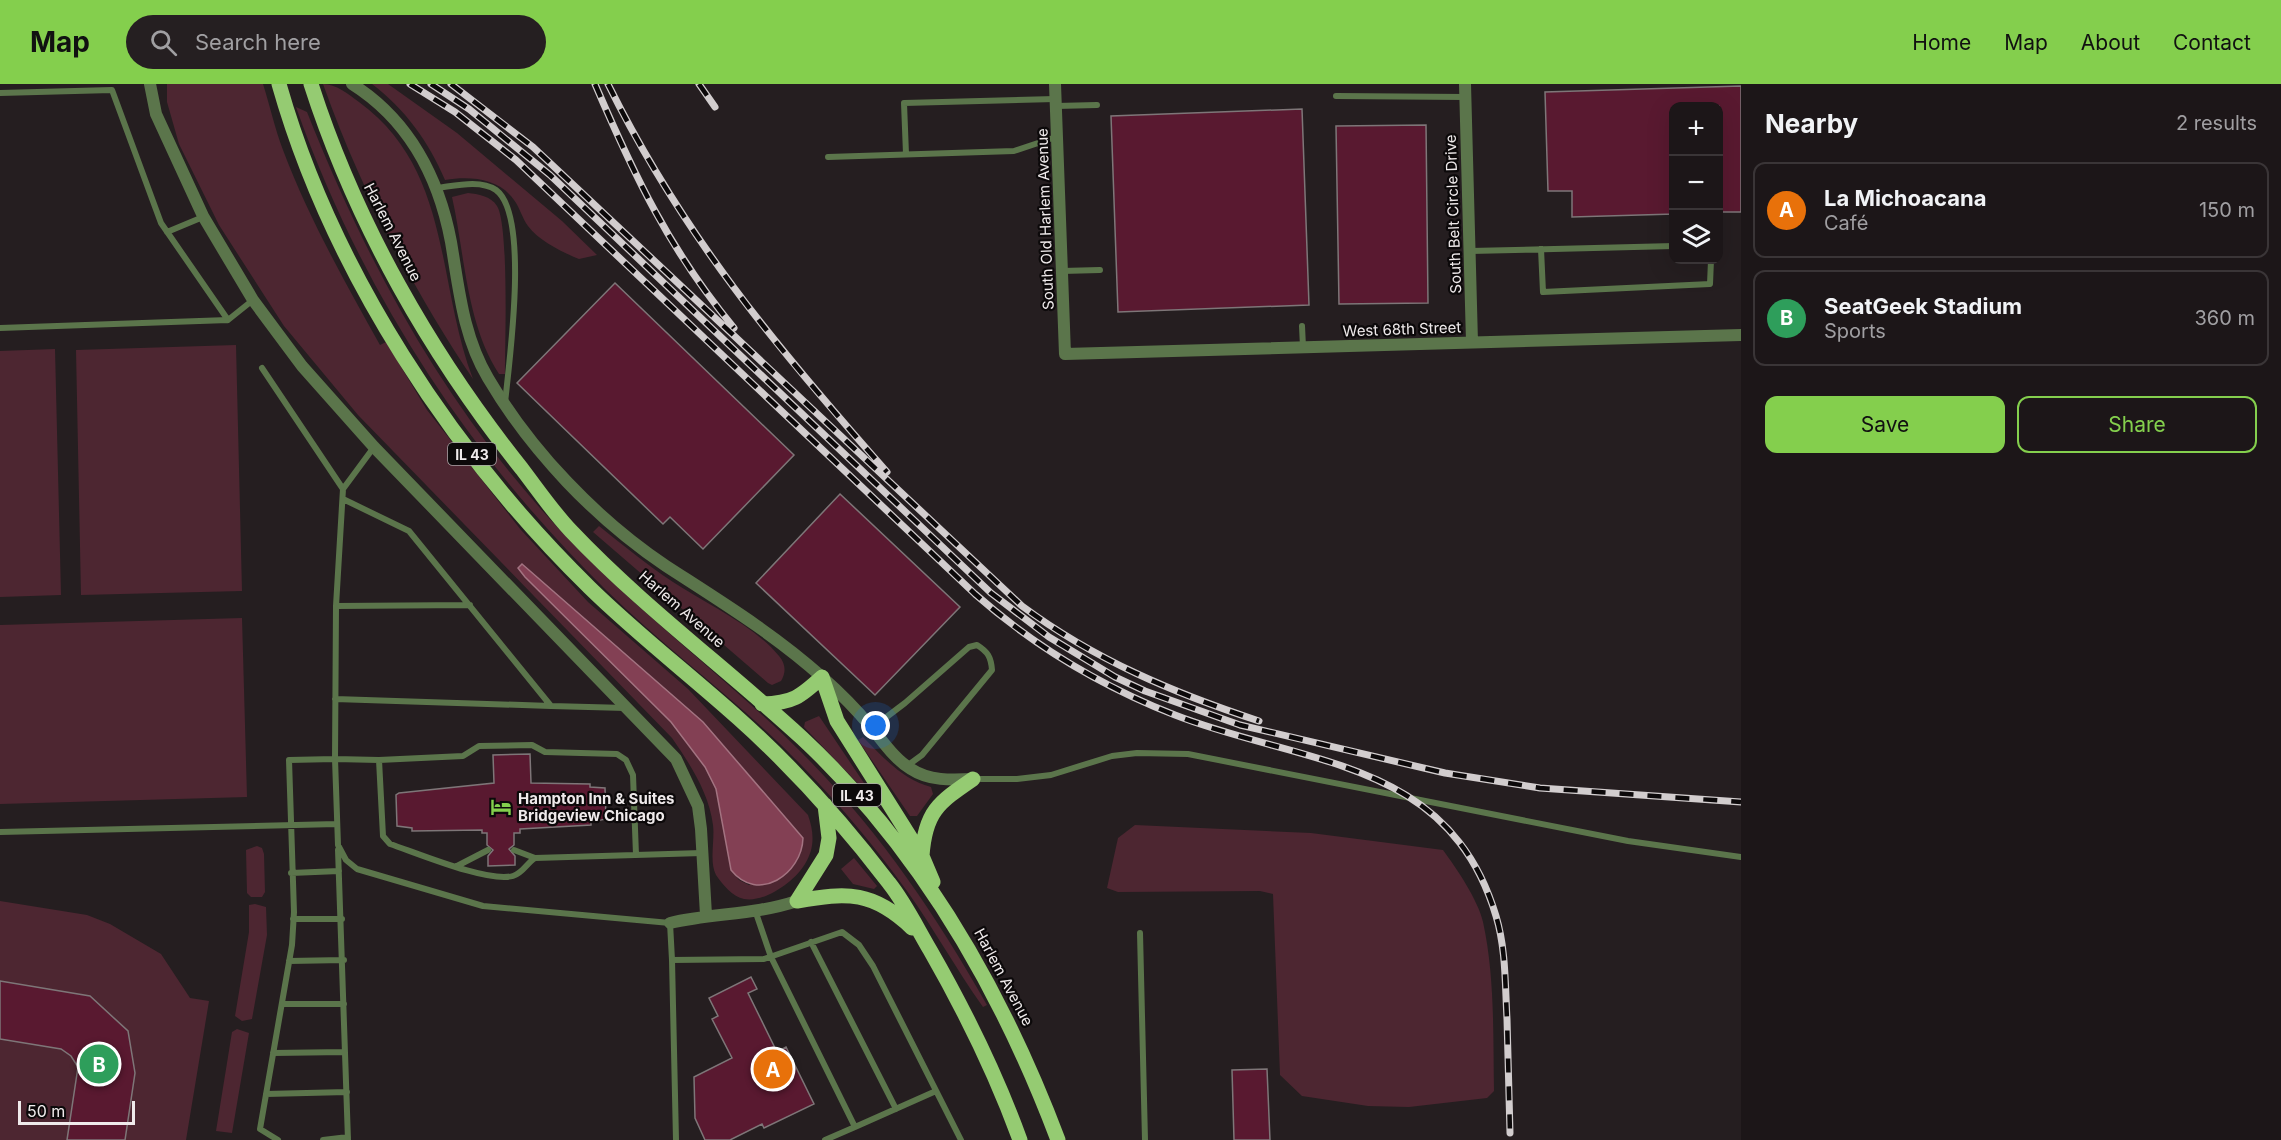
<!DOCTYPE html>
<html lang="en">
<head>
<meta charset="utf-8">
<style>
  body { margin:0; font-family:Inter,sans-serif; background:#251f21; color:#f1f3f6 }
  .controls { position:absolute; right:18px; top:18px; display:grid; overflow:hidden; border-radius:12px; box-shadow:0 6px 24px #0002 }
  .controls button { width:54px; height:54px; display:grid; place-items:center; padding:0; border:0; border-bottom:2px solid #3a3537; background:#1c1618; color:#f1f3f6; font:30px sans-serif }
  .scale { position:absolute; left:18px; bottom:15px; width:117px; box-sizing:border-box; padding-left:6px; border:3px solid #efeaeb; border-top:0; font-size:16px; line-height:21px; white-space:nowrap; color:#efeaeb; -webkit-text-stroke:4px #0c090a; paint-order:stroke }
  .you { position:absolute; left:876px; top:642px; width:21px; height:21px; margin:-15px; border:4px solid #fff; border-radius:50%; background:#1a73e8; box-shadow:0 0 0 9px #1a73e833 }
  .badge { display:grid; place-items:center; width:39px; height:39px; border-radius:50%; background:#84cf4d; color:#fff; font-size:20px; font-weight:700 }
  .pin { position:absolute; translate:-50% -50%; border:3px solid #fff; box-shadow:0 2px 6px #0006 }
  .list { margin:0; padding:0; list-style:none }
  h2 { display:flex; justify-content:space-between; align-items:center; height:78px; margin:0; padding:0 24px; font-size:26px }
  h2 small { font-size:20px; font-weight:400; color:#a09fa2 }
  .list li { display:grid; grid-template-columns:39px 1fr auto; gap:18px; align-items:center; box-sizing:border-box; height:96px; margin:0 12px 12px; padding:0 12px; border:2px solid #3a3537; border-radius:12px }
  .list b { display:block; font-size:22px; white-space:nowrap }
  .list p { margin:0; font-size:20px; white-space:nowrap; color:#a09fa2 }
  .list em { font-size:20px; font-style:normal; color:#a09fa2 }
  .actions { display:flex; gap:12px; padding:18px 24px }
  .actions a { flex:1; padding:14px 0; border:2px solid #84cf4d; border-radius:12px; text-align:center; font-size:21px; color:#84cf4d }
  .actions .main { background:#84cf4d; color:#111 }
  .icon { flex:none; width:33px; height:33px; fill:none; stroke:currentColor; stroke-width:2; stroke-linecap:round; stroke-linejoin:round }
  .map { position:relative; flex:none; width:1741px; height:1056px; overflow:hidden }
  header { display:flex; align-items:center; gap:36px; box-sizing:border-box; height:84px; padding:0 30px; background:#84cf4d; color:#111 }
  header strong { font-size:28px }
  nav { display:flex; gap:33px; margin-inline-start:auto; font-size:21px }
  .search { width:420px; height:54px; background:#251f21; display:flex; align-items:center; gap:15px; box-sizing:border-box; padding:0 21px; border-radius:33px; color:#a09fa2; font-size:22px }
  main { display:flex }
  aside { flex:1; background:#1c1618 }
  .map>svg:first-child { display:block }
  .green { fill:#4d2631; fill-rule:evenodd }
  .water { fill:#834054; stroke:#a37381; stroke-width:1.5 }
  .building { fill:#591930; stroke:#7e7678; stroke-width:1.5 }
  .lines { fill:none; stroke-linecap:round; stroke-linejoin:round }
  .service { stroke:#5b754b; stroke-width:6 }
  .minor { stroke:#5b754b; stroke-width:12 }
  .primary { stroke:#95cb72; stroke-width:15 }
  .rail-casing { stroke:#d2cdce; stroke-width:7 }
  .rail { stroke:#0c090a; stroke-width:4.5; stroke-dasharray:14; stroke-linecap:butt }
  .labels { text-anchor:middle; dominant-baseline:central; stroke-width:4.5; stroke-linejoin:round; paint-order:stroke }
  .shield { fill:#0c090a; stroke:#aba6a8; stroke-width:1.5 }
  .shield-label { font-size:14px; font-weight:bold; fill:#efeaeb }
  .street-label { font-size:15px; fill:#efeaeb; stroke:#0c090a }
  .poi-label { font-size:15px; font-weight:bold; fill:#efeaeb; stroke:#0c090a; text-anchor:start }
</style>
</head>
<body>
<header>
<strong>Map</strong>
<div class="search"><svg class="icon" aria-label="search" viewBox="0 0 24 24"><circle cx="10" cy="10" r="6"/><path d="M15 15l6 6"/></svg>Search here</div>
<nav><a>Home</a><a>Map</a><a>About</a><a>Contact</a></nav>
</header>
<main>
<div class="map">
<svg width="1741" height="1056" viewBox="0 0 1741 1056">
  <rect width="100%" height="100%" fill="#251e20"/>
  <path class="green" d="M167 0H263C270 22 275 45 283 66 309 135 345 198 380 261L386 258 427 326 521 446 588 518 688 605 808 731C814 748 815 764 805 780 795 797 765 819 744 815 733 813 722 800 716 791 709 778 715 756 713 741 709 709 690 680 672 654L358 331 284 242 219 141 179 60 167 18ZM522 480 703 638 803 754 749 801 739 796 731 786 716 705 705 683 671 638 525 493 518 484Z
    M323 0C336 0 348 10 359 18 452 86 436 198 473 295 412 204 360 104 323 0Z
    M372 0H388L457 49 562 137 597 171 579 175C562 168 539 157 528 142 522 134 520 124 514 116 499 94 470 92 445 96 429 58 405 25 372 0Z
    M296 23 307 28C368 182 446 324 559 445 634 526 724 591 802 669 877 744 935 829 987 921L983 923C956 885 934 845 907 807 876 764 841 722 804 684 743 620 670 569 607 507 468 371 361 207 296 23Z
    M468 109C478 110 491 112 497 122 509 141 505 261 505 290H499C466 239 465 171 452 113Z
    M236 261 242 507 81 511 76 266Z
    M55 265 61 511 0 513V267Z
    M599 442C623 461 647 481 673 498 705 519 755 542 779 572 786 580 786 589 781 597L772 601 768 599 593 448Z
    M242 534 247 713 0 720V541Z
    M819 632 868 705 865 707 804 643 805 638Z
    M863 653C884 674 902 695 931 703L933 710 917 732H910L858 656Z
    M1135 741 1311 749 1443 766C1457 785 1478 816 1483 838 1495 893 1493 952 1494 1007L1487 1014 1409 1023 1368 1022 1302 1012 1280 991 1273 810 1260 807 1118 808 1107 804 1118 754Z
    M257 762 262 764 264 770 265 808 262 813H251L247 809 246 766Z
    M854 774 877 802 874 805 853 800 841 785Z
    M0 817 87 831 110 840 161 870 190 914 209 917 186 1056H0Z
    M255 820 266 823 267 851 252 935 242 937 235 932 249 848V821Z
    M237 945 249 949 232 1049 216 1047 232 948Z"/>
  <path class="water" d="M522 480 703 638 803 754C802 790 758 820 731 786L716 705 705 683 671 638 525 493 518 484Z"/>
  <path class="building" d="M1741 2V128H1719V22H1674V130L1572 133V107H1548L1545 8Z
    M1302 25 1309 221 1118 228 1111 32Z
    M1426 41 1428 219 1339 220 1336 42Z
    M615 199 794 371 703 465 670 433 663 440 517 299Z
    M840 410 960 523 875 611 756 499Z
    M530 670 531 699 590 700V703L605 704 606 735 591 738V741L520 745V749H514V761L509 765 515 772V781L488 782V772L493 766 487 761V749H482V746L412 747V744L397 742 396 711 399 709 494 699 493 671Z
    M751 893 757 905 748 909 777 968 786 963 814 1020 764 1044 762 1040 730 1056H705L695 1034 694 993 732 974 712 935 718 932 709 914Z
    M0 897 90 912 128 947 135 989 125 1056H67L78 983 71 972 61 965 0 955Z
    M1267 985 1270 1056H1234L1232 986Z"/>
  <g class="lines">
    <path class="service" d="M0 9 112 6 161 139 228 236
      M1336 12 1465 13
      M1056 22 1097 21
      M906 70 904 19 1055 15
      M828 73 1014 67 1056 53
      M437 104C454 102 480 95 496 106 530 131 509 279 505 319
      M167 148 203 133
      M1541 165 1543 208 1710 200 1711 176
      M1470 167 1674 162
      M1062 187 1100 186
      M1302 242 1303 263
      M0 244 228 236 253 216
      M262 284 343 405
      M336 522 470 521
      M335 615 551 622 409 447 343 415
      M551 622 626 624
      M872 644 905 619 969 563 977 561C988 568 991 573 992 586L922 671 907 682
      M379 676 463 672 479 662 532 661 545 668 617 670 626 676 633 691 636 771
      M973 695H1017L1051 691 1112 672 1137 669 1188 670 1628 757 1741 773
      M0 748 337 740
      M338 766 348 1056
      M514 766 535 774
      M702 769 535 774C526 780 523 789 513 792 488 799 417 769 390 760L383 752 379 676 335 675 338 761 346 776 357 785 483 822 670 839 672 876 764 875 842 848 859 861 873 882 961 1056
      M457 782 488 766
      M291 789 339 787
      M756 829 771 873 855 1043 936 1007
      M293 835H342
      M1140 849 1145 1056
      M811 858 896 1025
      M672 876 676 1056
      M289 877 344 876
      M282 920H344
      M273 969 345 968
      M266 1010 347 1008
      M278 1056 260 1045 292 861 294 828 289 676 335 675 336 522 343 405 374 363
      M323 1056 348 1053
      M825 1056 855 1043"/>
    <path class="minor" d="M150 0 156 30 203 132 253 216 302 282 374 363 676 675 698 722 701 745 706 831
      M352 0C409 36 439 94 451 158 459 205 463 252 488 294 531 367 596 435 666 482 720 517 774 550 822 593 839 608 856 625 870 642 883 657 894 675 911 685 929 697 951 696 973 695
      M1055 0 1065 270 1741 251
      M1465 0 1472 258
      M670 839C713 829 755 831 797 817"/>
    <path class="primary" d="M279 0C332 187 452 369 590 504 637 550 689 590 738 634 794 684 844 740 889 799 905 819 917 844 930 866 965 927 996 990 1020 1056
      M311 0C356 140 431 271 522 385 538 406 553 428 571 447 642 522 726 584 802 654 921 765 1001 905 1058 1056
      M762 620C793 619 800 613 822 593L837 637 922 772 933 798
      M922 772C925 728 938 719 973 695
      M797 817C848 808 873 807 912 844
      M797 817 826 771 829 754 825 721"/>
    <g class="rail-casing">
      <path id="rail" d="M410 0 455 28 516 76 975 510C1034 562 1101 602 1175 631 1303 681 1449 674 1496 832 1506 865 1505 900 1507 935 1508 973 1509 1011 1510 1049
        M431 0 469 25 550 91 991 509 1049 553 1115 593 1145 607 1240 641 1445 689 1540 704 1741 718
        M451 0 533 63 1022 522C1095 576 1174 609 1259 637
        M595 0C635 93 669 165 734 244
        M608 0C682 150 777 264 887 388
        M699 0 715 23"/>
    </g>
    <use href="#rail" class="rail"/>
  </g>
  <defs>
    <g id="hotel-bare" transform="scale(1.62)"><path d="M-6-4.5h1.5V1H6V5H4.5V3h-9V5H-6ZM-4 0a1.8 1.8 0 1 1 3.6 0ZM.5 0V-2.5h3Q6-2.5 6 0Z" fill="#84cf4d" stroke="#0c090a" stroke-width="2.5" paint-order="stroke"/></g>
  </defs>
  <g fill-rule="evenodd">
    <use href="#hotel-bare" x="501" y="723"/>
  </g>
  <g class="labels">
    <g class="shield">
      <rect x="448" y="359" width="48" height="22" rx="4.5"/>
      <rect x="833" y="700" width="48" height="22" rx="4.5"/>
    </g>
    <g class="shield-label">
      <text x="472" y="370">IL 43</text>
      <text x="857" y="711">IL 43</text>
    </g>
    <g class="street-label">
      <text transform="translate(1453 130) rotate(-92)">South Belt Circle Drive</text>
      <text transform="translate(1045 135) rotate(-92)">South Old Harlem Avenue</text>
      <text transform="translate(393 148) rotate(63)">Harlem Avenue</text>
      <text transform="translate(1402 245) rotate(-2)">West 68th Street</text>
      <text transform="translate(682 525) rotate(41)">Harlem Avenue</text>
      <text transform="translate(1004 893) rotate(62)">Harlem Avenue</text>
    </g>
    <g class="poi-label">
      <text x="518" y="714">Hampton Inn &amp; Suites<tspan x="518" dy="17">Bridgeview Chicago</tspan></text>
    </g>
  </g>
</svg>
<div class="controls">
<button>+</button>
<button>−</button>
<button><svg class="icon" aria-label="layers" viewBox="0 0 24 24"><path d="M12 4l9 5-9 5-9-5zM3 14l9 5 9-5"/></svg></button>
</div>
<div class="scale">50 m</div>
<div class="you"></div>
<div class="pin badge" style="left:773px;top:985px;background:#e8710a">A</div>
<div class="pin badge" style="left:99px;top:980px;background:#2e9e5b">B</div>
</div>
<aside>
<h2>Nearby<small>2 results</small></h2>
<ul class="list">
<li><span class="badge" style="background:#e8710a">A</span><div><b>La Michoacana</b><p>Café</p></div><em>150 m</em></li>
<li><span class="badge" style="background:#2e9e5b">B</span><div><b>SeatGeek Stadium</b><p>Sports</p></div><em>360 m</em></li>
</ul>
<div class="actions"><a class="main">Save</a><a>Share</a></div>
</aside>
</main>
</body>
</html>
